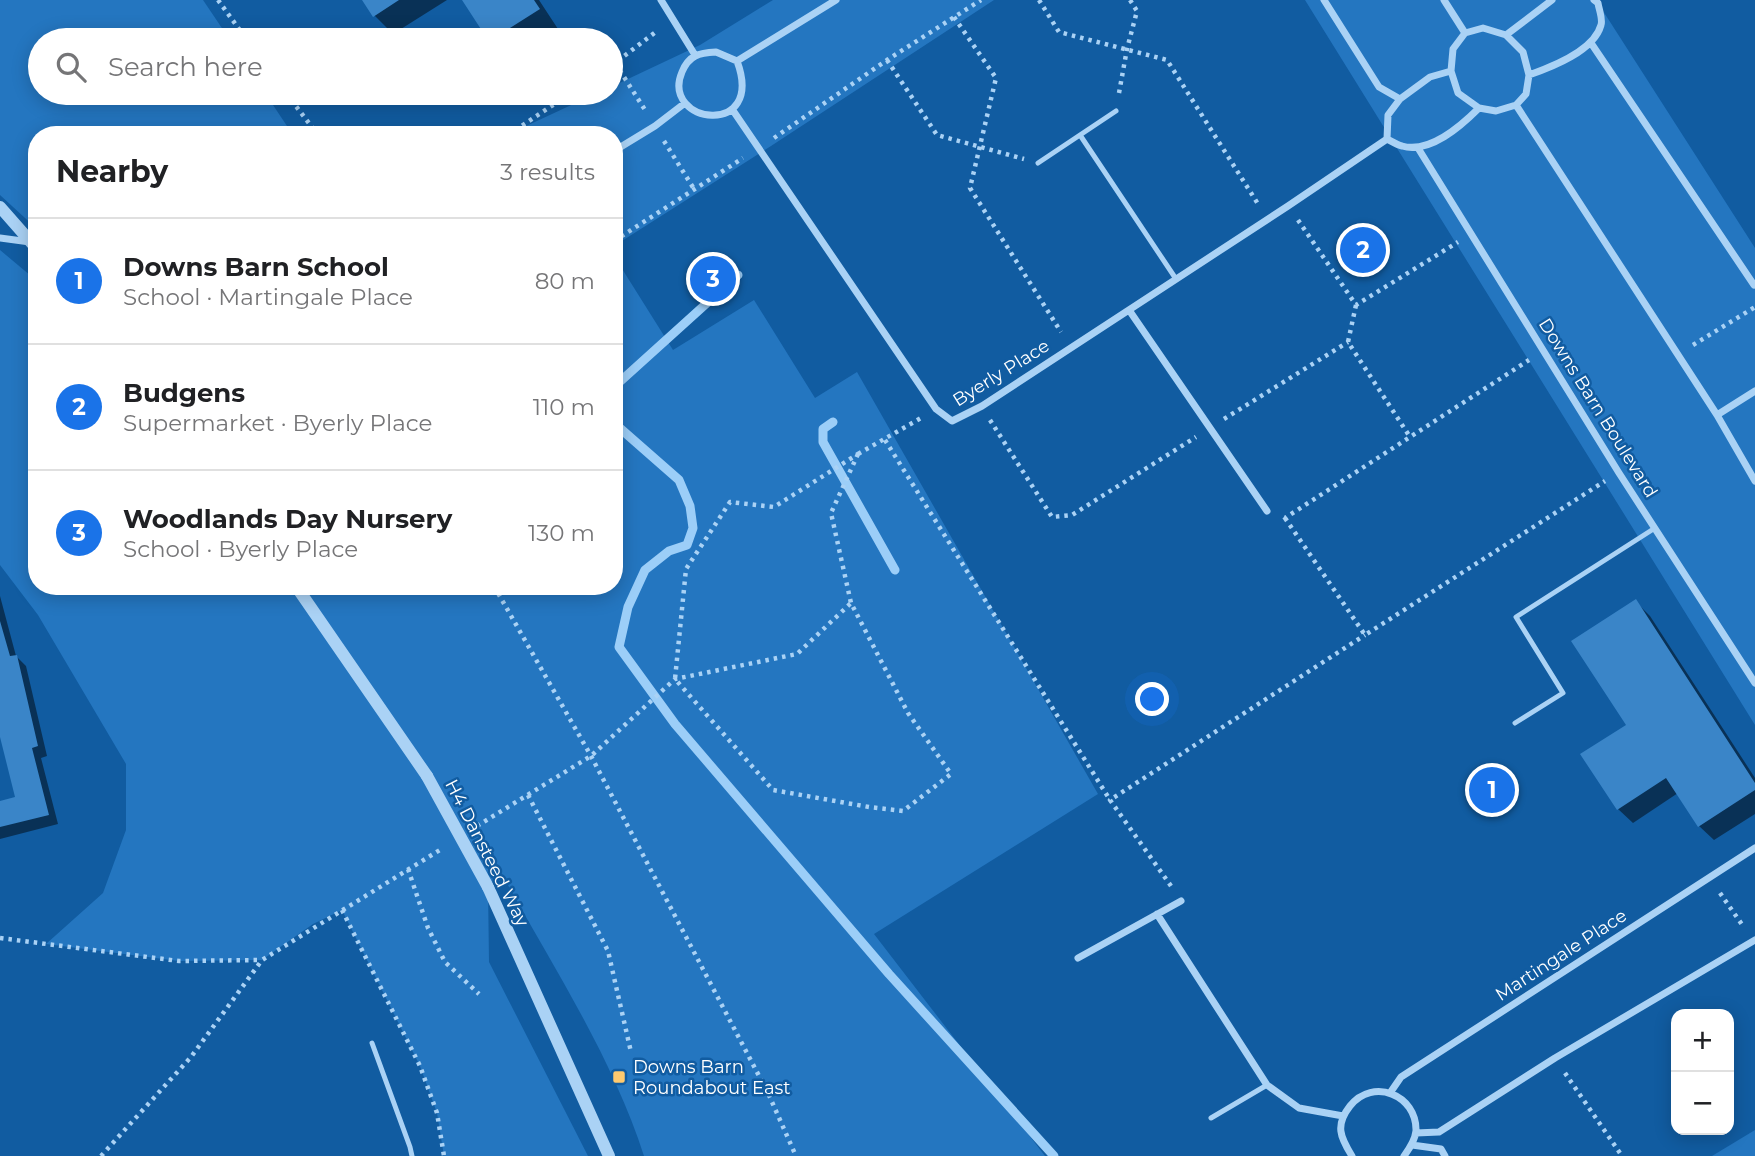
<!DOCTYPE html>
<html lang="en">
<head>
<meta charset="utf-8">
<style>
  body { margin:0; font-family:Montserrat,sans-serif; background:#f2f2f2; color:#202124 }
  .controls { position:absolute; right:21px; bottom:21px; display:grid; overflow:hidden; border-radius:14px; box-shadow:0 4px 18px #0003 }
  .controls button { width:63px; height:63px; display:grid; place-items:center; padding:0; border:0; border-bottom:2px solid #e0e0e0; background:#fff; color:#202124; font:35px sans-serif }
  .you { position:absolute; left:1153px; top:700px; width:24px; height:24px; margin:-18px; border:5px solid #fff; border-radius:50%; background:#1a73e8; box-shadow:0 0 0 10px #1a73e833 }
  .badge { display:grid; place-items:center; width:46px; height:46px; border-radius:50%; background:#1a73e8; color:#fff; font-size:23px; font-weight:700 }
  .pin { position:absolute; translate:-50% -50%; border:4px solid #fff; box-shadow:0 2px 7px #0006 }
  .list { margin:0; padding:0; list-style:none }
  h2 { display:flex; justify-content:space-between; align-items:center; height:91px; margin:0; padding:0 28px; font-size:30px }
  h2 small { font-size:23px; font-weight:400; color:#757577 }
  .list li { display:grid; grid-template-columns:46px 1fr auto; gap:21px; align-items:center; box-sizing:border-box; height:126px; padding:0 28px; border-top:2px solid #e0e0e0 }
  .list b { display:block; font-size:26px; white-space:nowrap }
  .list p { margin:0; font-size:23px; white-space:nowrap; color:#757577 }
  .list em { font-size:23px; font-style:normal; color:#757577 }
  .icon { flex:none; width:38px; height:38px; fill:none; stroke:currentColor; stroke-width:2; stroke-linecap:round; stroke-linejoin:round }
  .map { position:relative; flex:none; width:1755px; height:1156px; overflow:hidden }
  .search { position:absolute; background:#fff; box-shadow:0 4px 18px #0003; left:28px; top:28px; width:595px; height:77px; display:flex; align-items:center; gap:18px; box-sizing:border-box; padding:0 24px; border-radius:38px; color:#757577; font-size:26px }
  .panel { position:absolute; background:#fff; box-shadow:0 4px 18px #0003; left:28px; top:126px; width:595px; height:469px; border-radius:28px }
  .map>svg:first-child { display:block }
  .green { fill:#2476c0 }
  .shadow { fill:#0007 }
  .lines { fill:none; stroke-linecap:round; stroke-linejoin:round }
  .stream { stroke:#9ccef8; stroke-width:9 }
  .building { fill:#3a85c8 }
  .path { stroke:#aad2f5; stroke-width:4.5; stroke-dasharray:3.5 5; stroke-linecap:butt }
  .service { stroke:#aad2f5; stroke-width:5 }
  .minor { stroke:#aad2f5; stroke-width:7 }
  .tertiary { stroke:#aad2f5; stroke-width:12 }
  .tertiary-bridge { stroke:#aad2f5; stroke-width:12 }
  .poi-dot { fill:#ffca6f; stroke:#115ca1; stroke-width:2.5 }
  .labels { text-anchor:middle; dominant-baseline:central; stroke-width:5; stroke-linejoin:round; paint-order:stroke }
  .street-label { font-size:18px; fill:#fff; stroke:#115ca1 }
  .poi-label { font-size:18px; fill:#fff; stroke:#115ca1; text-anchor:start }
</style>
</head>
<body>
<div class="map">
<svg width="1755" height="1156" viewBox="0 0 1755 1156">
  <rect width="100%" height="100%" fill="#115ca1"/>
  <path class="green" d="M0 0H203L230 40H40V93H265L293 135H37V229L0 195Z
    M773 0H994L771 146 614 246V135H507L597 93H611V87L700 45Z
    M1305 0H1596L1755 248V725Z
    M0 250 37 281V586H614V256L673 350 754 300 815 398 857 372 1098 794 874 934 1045 1156H644C613 1059 554 968 504 878L488 887 489 962 588 1156H444L437 1113 420 1066 342 910 313 924 262 960 179 961 46 944 103 893 126 830V764L38 615 0 565Z
    M1755 1130V1156H1712Z"/>
  <path class="shadow" d="M364 0H447L393 34 374 15Z
    M464 0H539L558 29 540 40H490Z
    M0 596 16 656 26 666 47 756 41 758 58 824 0 839V802L17 798 0 730Z
    M1635 601 1650 616 1755 778V814L1714 840 1699 826 1678 793 1633 823 1618 809 1628 726Z"/>
  <g class="lines">
    <path class="stream" d="M614 387 738 275
      M833 422 823 429V442L895 570
      M614 423 679 480 690 506 693 528 687 545 669 551 645 570 628 607 619 647 675 724 889 974 1054 1156"/>
  </g>
  <path class="building" d="M362 0H399L373 17Z
    M462 0H534L540 9 491 40H488Z
    M1636 599 1755 783V790L1698 827 1666 778 1617 810 1580 754 1626 725 1571 641Z
    M0 621 10 656 17 655 38 746 32 748 49 815 0 827V801L15 797 0 737Z"/>
  <g class="lines">
    <path class="path" d="M218 0 247 40
      M1039 0 1059 32 1167 60 1258 204
      M954 17 996 78 970 188 1061 332
      M887 60 937 135 1024 159
      M615 63 647 113
      M611 66 657 31
      M286 93 318 135
      M1119 93 1127 49 1137 11 1130 0
      M508 135 571 93
      M774 138 887 60 981 0
      M664 141 694 189
      M1298 220 1356 305 1458 242
      M614 241 743 158
      M1356 305 1348 342 1410 437
      M1693 345 1755 307
      M1224 419 1348 342
      M990 420 1052 517 1072 515 1196 437
      M885 440 1110 800
      M858 454 831 513 851 603 908 713 951 774 903 811 869 807 773 790 675 679 686 569 730 502 774 507Z
      M858 454 921 418
      M1284 517 1285 518 1529 360
      M1285 518 1365 635 1605 481
      M494 586 591 756 768 1093 796 1156
      M528 795 608 951 631 1052
      M477 826 591 756 675 679 797 654 851 603
      M408 869 428 928 445 962 479 994
      M1171 886 1110 800 1365 635
      M1720 893 1743 926
      M342 910 420 1066 437 1113 444 1156
      M0 938 179 961 261 960
      M1565 1073 1622 1156
      M101 1156 191 1057 262 960 443 848"/>
    <path class="service" d="M1080 135 1176 279
      M1038 163 1116 111
      M1515 723 1563 693 1516 617 1655 528
      M372 1043 410 1147 412 1156
      M1211 1118 1267 1085"/>
    <path class="minor" d="M661 0 695 55
      M1324 0 1379 87 1400 99
      M1444 0 1465 33
      M1483 28 1506 35 1523 52 1529 75 1526 94 1516 105 1496 111 1479 108 1458 93 1451 71 1453 49 1465 33Z
      M1506 35 1552 0
      M1591 43 1754 285
      M716 52 737 61C766 139 660 124 682 72 689 55 699 53 716 52Z
      M737 61 836 0
      M1529 75C1552 67 1594 51 1601 25 1603 19 1599 10 1598 3L1594 0
      M1516 105 1717 415 1755 481
      M732 109 936 409 952 421 982 406 1288 206 1387 139
      M1387 139C1391 141 1397 145 1402 146 1430 154 1461 126 1479 108
      M1387 139 1388 115 1400 99 1430 77 1451 71
      M1418 148 1619 473 1755 683
      M614 151 655 126 685 103
      M0 238 30 242
      M1129 310 1267 511
      M1717 415 1755 391
      M1157 914 1267 1085 1299 1108 1343 1116
      M1078 958 1181 901
      M1390 1093 1401 1077 1755 848
      M1416 1133 1439 1132 1555 1058 1755 940
      M1412 1145 1441 1149 1445 1156
      M1352 1156C1340 1137 1335 1125 1350 1106 1373 1077 1417 1095 1416 1131 1415 1140 1410 1148 1404 1156"/>
    <path class="tertiary" d="M0 207 37 249
      M296 586 427 776
      M488 887 609 1156"/>
    <path class="tertiary-bridge" d="M427 776 488 887"/>
  </g>
  <rect class="poi-dot" x="612" y="1070" width="14" height="14" rx="3.5"/>
  <g class="labels">
    <g class="street-label">
      <text transform="translate(1001 373) rotate(-32)">Byerly Place</text>
      <text transform="translate(1598 408) rotate(58)">Downs Barn Boulevard</text>
      <text transform="translate(487 853) rotate(63)">H4 Dansteed Way</text>
      <text transform="translate(1561 955) rotate(-33)">Martingale Place</text>
    </g>
    <g class="poi-label">
      <text x="633" y="1067">Downs Barn<tspan x="633" dy="21">Roundabout East</tspan></text>
    </g>
  </g>
</svg>
<div class="controls">
<button>+</button>
<button>−</button>
</div>
<div class="you"></div>
<div class="pin badge" style="left:1492px;top:790px">1</div>
<div class="pin badge" style="left:1363px;top:250px">2</div>
<div class="pin badge" style="left:713px;top:279px">3</div>
<div class="search"><svg class="icon" aria-label="search" viewBox="0 0 24 24"><circle cx="10" cy="10" r="6"/><path d="M15 15l6 6"/></svg>Search here</div>
<section class="panel">
<h2>Nearby<small>3 results</small></h2>
<ul class="list">
<li><span class="badge">1</span><div><b>Downs Barn School</b><p>School · Martingale Place</p></div><em>80 m</em></li>
<li><span class="badge">2</span><div><b>Budgens</b><p>Supermarket · Byerly Place</p></div><em>110 m</em></li>
<li><span class="badge">3</span><div><b>Woodlands Day Nursery</b><p>School · Byerly Place</p></div><em>130 m</em></li>
</ul>
</section>
</div>
</body>
</html>
